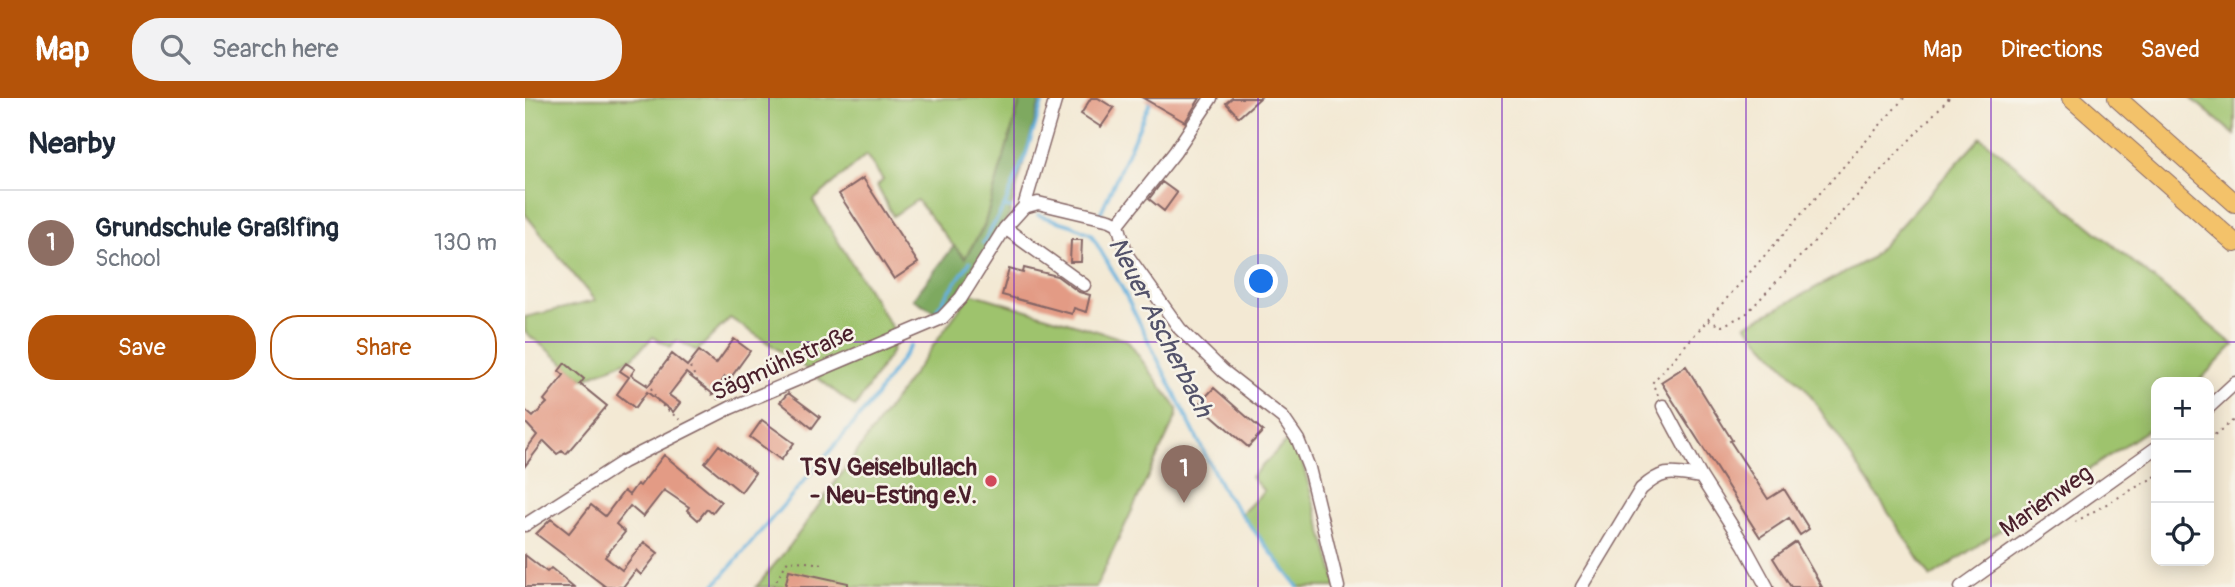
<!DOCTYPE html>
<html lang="en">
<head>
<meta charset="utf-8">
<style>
  body { margin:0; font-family:Pangolin,sans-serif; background:#f2f2f3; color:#1f2937 }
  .controls { position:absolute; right:21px; bottom:21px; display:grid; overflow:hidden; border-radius:14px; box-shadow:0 4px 18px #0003 }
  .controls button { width:63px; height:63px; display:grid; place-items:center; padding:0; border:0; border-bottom:2px solid #e0e1e3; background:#fff; color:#1f2937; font:35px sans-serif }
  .you { position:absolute; left:737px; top:184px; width:24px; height:24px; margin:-18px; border:5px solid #fff; border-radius:50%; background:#1a73e8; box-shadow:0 0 0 10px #1a73e833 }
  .badge { display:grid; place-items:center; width:46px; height:46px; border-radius:50%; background:#b45309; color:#fff; font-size:23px; font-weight:700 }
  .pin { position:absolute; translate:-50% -58px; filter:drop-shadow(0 2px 4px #0008) }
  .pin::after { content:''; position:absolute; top:37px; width:24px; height:21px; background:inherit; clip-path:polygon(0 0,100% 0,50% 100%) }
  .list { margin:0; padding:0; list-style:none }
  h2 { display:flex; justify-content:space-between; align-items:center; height:91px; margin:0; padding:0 28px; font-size:30px }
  h2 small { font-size:23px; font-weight:400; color:#747a83 }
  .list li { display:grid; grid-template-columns:46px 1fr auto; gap:21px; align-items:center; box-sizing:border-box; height:105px; padding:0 28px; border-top:2px solid #e0e1e3 }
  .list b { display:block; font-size:26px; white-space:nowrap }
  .list p { margin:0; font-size:23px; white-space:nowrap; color:#747a83 }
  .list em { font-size:23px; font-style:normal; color:#747a83 }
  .actions { display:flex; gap:14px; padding:21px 28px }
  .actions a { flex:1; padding:16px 0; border:2px solid #b45309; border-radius:28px; text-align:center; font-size:24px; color:#b45309 }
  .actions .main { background:#b45309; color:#fff }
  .icon { flex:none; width:38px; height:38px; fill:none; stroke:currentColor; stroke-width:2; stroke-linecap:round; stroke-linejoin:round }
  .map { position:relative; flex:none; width:1710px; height:489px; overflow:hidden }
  header { display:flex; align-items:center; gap:42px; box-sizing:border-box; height:98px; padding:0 35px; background:#b45309; color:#fff }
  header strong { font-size:33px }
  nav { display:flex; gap:38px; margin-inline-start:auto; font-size:24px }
  .search { width:490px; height:63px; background:#f2f2f3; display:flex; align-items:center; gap:18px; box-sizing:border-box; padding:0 24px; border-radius:28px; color:#747a83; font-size:26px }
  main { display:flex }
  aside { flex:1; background:#fff }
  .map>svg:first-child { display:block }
  .green { fill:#9ec36d; stroke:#74714c; stroke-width:2 }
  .forest { fill:#7ea960; stroke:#646446; stroke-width:2 }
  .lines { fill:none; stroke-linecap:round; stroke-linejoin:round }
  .stream { stroke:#65b1de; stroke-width:3.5 }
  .building { fill:#e39b85 }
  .minor-casing { stroke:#856666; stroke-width:15 }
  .highway-casing { stroke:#856666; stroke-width:20 }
  .path { stroke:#856666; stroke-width:2; stroke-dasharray:2 5; stroke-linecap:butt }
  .minor { stroke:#fff; stroke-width:12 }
  .highway { stroke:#f3c26a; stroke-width:18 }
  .grid { fill:none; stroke:#7b2cbf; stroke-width:2; stroke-opacity:0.55 }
  .poi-dot { fill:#d1495b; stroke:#f7f3e8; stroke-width:2.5 }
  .labels { text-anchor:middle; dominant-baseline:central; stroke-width:5; stroke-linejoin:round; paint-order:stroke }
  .street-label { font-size:24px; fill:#4a1f2b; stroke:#f7f3e8 }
  .poi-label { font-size:24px; font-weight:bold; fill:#4a1f2b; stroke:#f7f3e8; text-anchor:end }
  .water-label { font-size:26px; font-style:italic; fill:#53526a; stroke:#f7f3e8 }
</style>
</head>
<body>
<header>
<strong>Map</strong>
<div class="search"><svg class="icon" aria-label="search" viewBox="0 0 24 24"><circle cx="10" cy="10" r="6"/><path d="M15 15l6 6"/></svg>Search here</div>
<nav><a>Map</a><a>Directions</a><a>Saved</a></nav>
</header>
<main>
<aside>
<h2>Nearby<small></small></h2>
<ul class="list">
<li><span class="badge" style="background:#8d6e63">1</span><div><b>Grundschule Graßlfing</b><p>School</p></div><em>130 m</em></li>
</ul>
<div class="actions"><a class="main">Save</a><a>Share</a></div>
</aside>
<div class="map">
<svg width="1710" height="489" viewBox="0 0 1710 489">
  <rect width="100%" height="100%" fill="#f7f3e8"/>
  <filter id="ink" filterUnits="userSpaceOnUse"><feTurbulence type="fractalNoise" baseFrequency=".0143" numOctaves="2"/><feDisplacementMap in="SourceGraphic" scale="14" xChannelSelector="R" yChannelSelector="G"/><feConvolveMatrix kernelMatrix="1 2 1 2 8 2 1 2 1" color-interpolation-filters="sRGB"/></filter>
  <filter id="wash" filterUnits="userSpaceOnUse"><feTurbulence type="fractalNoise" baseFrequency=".00686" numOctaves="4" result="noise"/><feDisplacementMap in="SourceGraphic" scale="28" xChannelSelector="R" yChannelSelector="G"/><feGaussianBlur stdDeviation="1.57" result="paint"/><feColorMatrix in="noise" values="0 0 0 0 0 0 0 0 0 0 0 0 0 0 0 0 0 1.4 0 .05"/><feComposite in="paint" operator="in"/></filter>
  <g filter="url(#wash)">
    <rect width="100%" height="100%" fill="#f3e9d4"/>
    <path class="green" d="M0 0H496L459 128 439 161 392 102 368 118 352 88 358 82 341 57 288 103 369 233 367 253 330 309 275 266 205 220 172 253 152 242 145 249 128 239 107 260 59 281 0 234V219L70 203 0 116Z
      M1666 0H1710V37Z
      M1456 39 1709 247 1673 284H1631V326L1406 479 1282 292 1221 227 1346 160Z
      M446 195 602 242 652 310V317L571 489H231L264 449Z
      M769 336 813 489H773L716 416 739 393 726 379Z"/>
    <path class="forest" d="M496 0H516L484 118 443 184 416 217 388 201 429 148 440 160 459 128Z"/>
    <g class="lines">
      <path class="stream" d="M486 110 479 109 501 56 519 0
        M575 116 627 0
        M513 117 546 127 566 136 596 188 699 394 773 489
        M458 145 479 109
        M412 211 445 164
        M188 489 347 304 386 247"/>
    </g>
    <g id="blocks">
      <path class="building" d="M566 0H573L589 10 576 29 556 16Z
        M618 0H675L660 24Z
        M707 0H735L714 19 701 5Z
        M338 80 393 165 369 181 314 96Z
        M637 84 652 95 639 113 624 101Z
        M546 142H557L556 164H545Z
        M499 170 532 178 554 194 565 197 561 214 549 210 547 216 477 197 484 171 498 175Z
        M209 241 225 253 204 282 200 279 188 296 161 275 144 297 155 305 148 314 122 294 110 310 92 296 104 279 95 273 101 265 110 271 106 277 123 288 147 256 162 268 174 253 191 266Z
        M40 265 59 281 55 286 82 308 41 356 37 353 32 356 19 343 0 368V353L12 337 0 324V312L8 319 22 305 19 302 39 277 34 273Z
        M1161 268 1207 342 1205 343 1243 401 1259 391 1284 431 1275 437 1264 420 1235 439 1136 284Z
        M689 290 738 333 723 349 674 306Z
        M263 295 295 319 287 330 255 304Z
        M237 322 269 345 256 362 225 339Z
        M194 347 230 375 216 394 180 365Z
        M139 357 196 404 187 415 182 411 173 422 162 412 164 409 139 392 118 419 105 408 91 426 100 434 80 459 97 472 119 444 133 455 116 477 111 472 98 489H81L11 436 26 421 44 435 66 407 80 418 99 393 104 397 112 386 115 388Z
        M1271 444 1297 489H1266L1248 460Z
        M0 457 22 474 26 470 49 489H0Z
        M264 472 323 485V489H260Z"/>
    </g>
  </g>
  <g filter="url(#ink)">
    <use href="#blocks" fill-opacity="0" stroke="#856666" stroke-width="2"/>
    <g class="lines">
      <g class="minor-casing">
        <path id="minor" d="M499 109 513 105 585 122 593 126 602 157 655 231 698 273 758 320 773 342 784 370 813 489
          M593 126 650 54 686 0
          M480 130 559 187
          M1138 308 1176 379 1219 447 1242 489
          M1684 309 1710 285
          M0 427 98 364 205 310 417 220 436 200 480 130 499 109 531 0
          M1057 489 1116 391C1140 370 1147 375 1176 379
          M1436 489 1631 350"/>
      </g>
      <g class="highway-casing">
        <path id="highway" d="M1546 0 1710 145
          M1592 0 1710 105"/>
      </g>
      <path class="path" d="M1183 223 1197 228 1221 216 1424 0
        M165 269 174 286 194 302
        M121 285 126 290 134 305 155 322
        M1133 297 1127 285 1379 0
        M1684 341 1710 321
        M1550 424 1631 378
        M248 489 263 462 299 466"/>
      <use href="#minor" class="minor"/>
      <use href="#highway" class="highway"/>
    </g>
  </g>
  <path class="grid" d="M244 0V489M489 0V489M733 0V489M977 0V489M1221 0V489M1466 0V489M0 244H1710"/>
  <circle class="poi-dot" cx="466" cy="383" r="7"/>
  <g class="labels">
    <g class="street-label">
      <text transform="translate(258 265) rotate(-24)">Sägmühlstraße</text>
      <text transform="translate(1521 403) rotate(-35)">Marienweg</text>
    </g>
    <g class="poi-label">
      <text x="452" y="369">TSV Geiselbullach<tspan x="452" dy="28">- Neu-Esting e.V.</tspan></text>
    </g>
    <g class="water-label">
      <text transform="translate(635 229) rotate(63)">Neuer Ascherbach</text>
    </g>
  </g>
</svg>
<div class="controls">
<button>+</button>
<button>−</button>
<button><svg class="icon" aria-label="locate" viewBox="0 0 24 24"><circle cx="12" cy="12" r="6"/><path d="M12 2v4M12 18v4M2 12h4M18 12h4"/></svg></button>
</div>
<div class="you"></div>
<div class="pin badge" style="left:659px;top:405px;background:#8d6e63">1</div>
</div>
</main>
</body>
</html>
